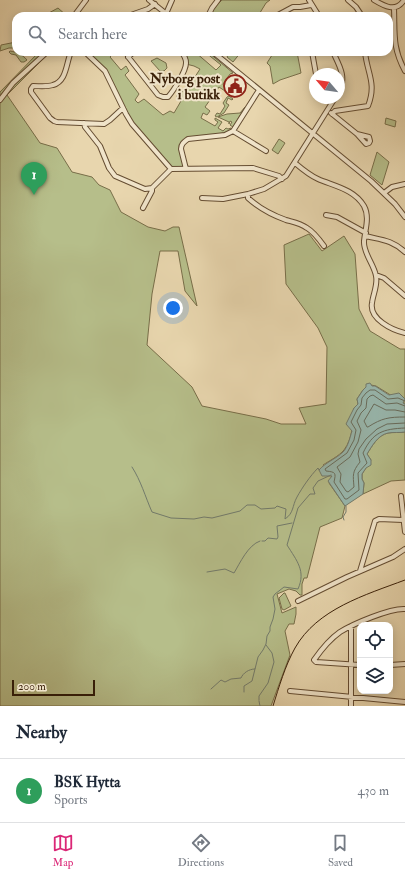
<!DOCTYPE html>
<html lang="en">
<head>
<meta charset="utf-8">
<style>
  body { margin:0; font-family:"IM FELL Double Pica",serif; background:#f6f6f7; color:#1f2937 }
  .controls { position:absolute; right:12px; bottom:12px; display:grid; overflow:hidden; border-radius:8px; box-shadow:0 2px 10px #0003 }
  .controls button { width:36px; height:36px; display:grid; place-items:center; padding:0; border:0; border-bottom:1px solid #e0e1e3; background:#fff; color:#1f2937; font:20px sans-serif }
  .compass { position:absolute; left:309px; top:68px; width:36px; height:36px; border-radius:50%; background:#fff; box-shadow:0 2px 10px #0003; rotate:299deg }
  .scale { position:absolute; left:12px; bottom:10px; width:83px; box-sizing:border-box; padding-left:4px; border:2px solid #391f08; border-top:0; font-size:11px; line-height:14px; white-space:nowrap; color:#391f08; -webkit-text-stroke:3px #f0e4ca; paint-order:stroke }
  .you { position:absolute; left:173px; top:308px; width:14px; height:14px; margin:-10px; border:3px solid #fff; border-radius:50%; background:#1a73e8; box-shadow:0 0 0 6px #1a73e833 }
  .badge { display:grid; place-items:center; width:26px; height:26px; border-radius:50%; background:#db2777; color:#fff; font-size:13px; font-weight:700 }
  .pin { position:absolute; translate:-50% -33px; filter:drop-shadow(0 1px 2px #0008) }
  .pin::after { content:''; position:absolute; top:21px; width:14px; height:12px; background:inherit; clip-path:polygon(0 0,100% 0,50% 100%) }
  .list { margin:0; padding:0; list-style:none }
  h2 { display:flex; justify-content:space-between; align-items:center; height:52px; margin:0; padding:0 16px; font-size:17px }
  h2 small { font-size:13px; font-weight:400; color:#747a83 }
  .list li { display:grid; grid-template-columns:26px 1fr auto; gap:12px; align-items:center; box-sizing:border-box; height:64px; padding:0 16px; border-top:1px solid #e0e1e3 }
  .list b { display:block; font-size:15px; white-space:nowrap }
  .list p { margin:0; font-size:13px; white-space:nowrap; color:#747a83 }
  .list em { font-size:13px; font-style:normal; color:#747a83 }
  .icon { flex:none; width:22px; height:22px; fill:none; stroke:currentColor; stroke-width:2; stroke-linecap:round; stroke-linejoin:round }
  .map { position:relative; flex:none; width:405px; height:706px; overflow:hidden }
  .search { position:absolute; background:#fff; box-shadow:0 2px 10px #0003; left:12px; right:12px; top:12px; height:44px; display:flex; align-items:center; gap:10px; box-sizing:border-box; padding:0 14px; border-radius:12px; color:#747a83; font-size:15px }
  .sheet { height:116px; background:#fff }
  nav { display:flex; justify-content:space-around; align-items:center; box-sizing:border-box; height:56px; border-top:1px solid #e0e1e3; background:#fff; font-size:11px; color:#747a83 }
  nav a { display:grid; justify-items:center; gap:2px }
  nav .on { color:#db2777 }
  .map>svg:first-child { display:block }
  .green { fill:#b6be8a; stroke:#786e49 }
  .water { fill:#98b8af; stroke:#727b6c }
  .lines { fill:none; stroke-linecap:round; stroke-linejoin:round }
  .shore { stroke:#686c5c; stroke-width:1 }
  .stream { stroke:#727b6c; stroke-width:1 }
  .minor-casing { stroke:#654d32; stroke-width:6 }
  .minor { stroke:#f0e4ca; stroke-width:4 }
  .tram { stroke:#391f08; stroke-width:1 }
  .labels { text-anchor:middle; dominant-baseline:central; stroke-width:4; stroke-linejoin:round; paint-order:stroke }
  .poi-label { font-size:14px; font-weight:bold; fill:#391f08; stroke:#f0e4ca; text-anchor:end }
</style>
</head>
<body>
<div class="map">
<svg width="405" height="706" viewBox="0 0 405 706">
  <rect width="100%" height="100%" fill="#e8d6ae"/>
  <filter id="stains"><feTurbulence type="fractalNoise" baseFrequency=".005" numOctaves="4"/><feColorMatrix values="0 0 0 0 .2 0 0 0 0 .09 0 0 0 0 .02 0 0 0 .5 -.17"/></filter>
  <radialGradient id="worn" r=".72"><stop offset=".6" stop-color="#630" stop-opacity="0"/><stop offset="1" stop-color="#630" stop-opacity=".3"/></radialGradient>
  <path class="green" d="M222 0H270L266 3 258 16H210L213 9Z
    M58 8 67 16H47V14Z
    M16 42V48H9L0 51 1 45Z
    M10 51C16 52 22 54 27 60L24 62H21L16 55 11 54 9 52Z
    M39 52H50L7 95 40 143 57 148 72 172 92 177 99 185 110 190 121 212 148 227 165 231 173 227H179L197 306 185 291 178 251H160L152 294 147 345 192 387 202 406 266 419 281 424H306L299 408 326 404 327 347 318 328 286 284 284 245 309 234 322 251 344 236 355 254 359 309 370 331 400 349H405V404L376 386 371 385 363 390 357 399 358 404 354 408C353 422 353 438 344 450 339 456 329 461 323 465L332 476 329 483 345 506 342 518 320 527 307 578H304L302 584V595H300L296 591 289 589 277 594 282 613 296 607V614L294 624H289L285 631 290 655 271 706H0V92Z
    M85 52H115L110 57 121 70 126 66 129 71 125 75 139 94 135 100 138 103 144 99 163 115 170 111 174 113 181 101 177 98 178 90 183 92 190 79 193 80 200 69 194 66 186 64 183 55 185 52H195L216 70 221 65 205 52H208L233 73 230 74 223 84 224 87 235 97H234L219 87 205 107 210 111 207 115 203 113 201 118 215 126 218 122 215 120V118L222 122 218 128 223 131 226 128 228 129 231 128V130L224 133 188 139 181 146 186 169H171L132 124 105 71Z
    M230 52H241L233 62 227 57Z
    M274 52H297L301 73 280 80 273 84 270 66 267 63Z
    M157 58 166 63 167 68 164 71H160L151 61Z
    M229 96 233 99 232 100 228 98 226 103 229 105 224 113 217 117 215 116 217 113 220 114 225 106 223 103 227 97Z
    M245 107 233 127 230 125 232 122 230 121 229 124V122L218 117 227 114 240 113Z
    M386 118 396 121 395 127 385 124Z
    M279 139 285 143 278 154 272 150Z
    M377 152 389 162 382 185 370 175Z
    M405 432V480L391 481 363 494 364 483 362 479V474L371 460 367 454C372 446 378 435 388 433 393 432 400 433 405 432Z
    M284 593H285L291 606 284 610 282 609 279 598Z"/>
  <path class="water" d="M370 383 372 386H375L389 395 399 393 405 399 403 403 405 404V432C400 433 393 432 388 433 378 435 372 446 367 454L371 460V465L366 468 362 474V479L364 483 363 494 345 506 328 481 332 476H322L319 470C326 462 336 459 343 452 348 447 350 437 352 431L346 424 354 408 358 404 357 399 363 390 366 387V384Z"/>
  <g class="lines">
    <path class="shore" d="M405 401 398 398 388 399 375 390H370L366 393 362 398 361 405 357 410 351 422 356 430 354 440 347 453 325 469 326 471C336 472 336 473 334 482L345 499H347L359 490 358 473 367 463 363 453C373 432 383 429 405 428
      M405 406 397 403 386 404 373 395 370 396 367 399 366 408 361 413 357 421 361 430 358 442 350 457 337 467 341 474 340 482 346 491 348 492 354 487C353 475 352 472 360 462L358 454 359 449 366 439 377 429 387 424 405 423
      M405 412 395 410H386L374 404 364 421 367 427H368C382 418 389 417 405 417"/>
    <path class="stream" d="M132 467C141 481 145 496 152 512L171 518 194 519 204 517 212 518 240 511 247 505H255L261 509 275 508 277 506 286 509 285 519C294 513 292 506 297 497 302 488 310 476 318 468L319 470
      M344 520 343 517 346 512V506
      M262 541H265L268 538 277 539 278 537 277 526 292 523
      M207 572 225 569 234 573C240 563 248 545 260 541
      M211 689 221 680 225 682 231 679 241 678C243 673 249 669 255 669L258 657 263 650 266 644 267 636 270 631V627L273 619 275 609 273 597 275 594 284 587 298 589C306 571 297 561 287 545L298 508 310 494H315L313 488 318 481 331 475
      M244 692V686L252 681 255 669
      M259 700V696L268 683 274 662 272 653 266 645
      M259 701 260 706"/>
    <g class="minor-casing">
      <path id="minor" d="M149 0 169 16
        M309 0 319 16
        M348 0 356 7 362 16
        M374 0C384 6 396 13 404 0
        M394 8C395 33 392 47 405 71
        M268 15H278L293 7H300L311 5
        M74 16 86 0
        M128 16 148 9 155 4
        M165 16 172 0
        M208 16 212 8 218 0
        M71 52C66 63 67 81 53 85 47 87 40 86 33 86L31 89V92L50 118 54 121 57 122 104 124 110 120 123 108
        M85 52 105 71 126 114 132 124 171 169 253 168 279 176 282 179
        M134 52 128 57 129 58 158 95 163 97H168C174 90 186 71 186 63 186 58 184 55 181 52
        M213 52 371 181 395 204 405 217
        M312 52 316 74
        M333 52C339 65 347 77 339 92
        M0 100 13 83 47 52
        M331 113 357 134 366 144 369 143 370 141 369 137 357 134
        M332 114 335 111 368 106C377 83 367 73 365 52
        M84 123 85 127 100 146 109 168 115 176 145 189 152 188 171 169
        M233 131 266 151
        M295 163C302 169 309 175 318 179 334 186 354 189 364 206 370 217 365 230 364 241 363 253 374 264 376 276 378 285 373 294 372 303 369 319 392 330 405 333
        M186 169 181 149C181 144 184 142 188 139L225 135 233 131 259 90
        M384 193 392 187 405 184
        M248 194V198C259 208 272 215 286 220 293 222 300 223 307 228 314 232 319 239 324 246
        M202 198 223 199 248 194 264 189 286 176 335 98
        M143 208 152 191V188
        M326 215 337 217 366 233
        M365 236C382 240 392 240 405 252
        M376 275 384 278 405 296
        M401 496 405 532
        M360 571 375 521 379 519 403 520
        M298 601 347 577 393 557 405 549
        M351 626V706
        M360 665 316 662 314 660C321 650 330 639 340 632 353 624 390 608 405 609
        M390 665 405 664
        M290 691 405 702"/>
    </g>
    <use href="#minor" class="minor"/>
    <path class="tram" d="M273 706C279 687 285 666 295 648 317 609 365 595 405 580"/>
  </g>
  <defs>
    <g id="civic-ring" transform="scale(1.15)"><circle r="9.5" fill="#f0e4ca" stroke="#8f2418" stroke-width="1.5"/><path d="M-.6-6.5H3V-4.5H.6V-3L4-1V1h2V6H-6V1h2V-1L-.6-3ZM-1.2 2.5V6h2.4V2.5Z" fill="#8f2418"/></g>
  </defs>
  <g fill-rule="evenodd">
    <use href="#civic-ring" x="235" y="86"/>
  </g>
  <g class="labels">
    <g class="poi-label">
      <text x="220" y="78">Nyborg post<tspan x="220" dy="16">i butikk</tspan></text>
    </g>
  </g>
  <rect width="100%" height="100%" filter="url(#stains)"/>
  <rect width="100%" height="100%" fill="url(#worn)"/>
</svg>
<div class="controls">
<button><svg class="icon" aria-label="locate" viewBox="0 0 24 24"><circle cx="12" cy="12" r="6"/><path d="M12 2v4M12 18v4M2 12h4M18 12h4"/></svg></button>
<button><svg class="icon" aria-label="layers" viewBox="0 0 24 24"><path d="M12 4l9 5-9 5-9-5zM3 14l9 5 9-5"/></svg></button>
</div>
<svg class="compass" viewBox="-18 -18 36 36"><path d="M0-13l5 13h-10z" fill="#e53935"/><path d="M0 13l5-13h-10z" fill="#747a83"/></svg>
<div class="scale">200 m</div>
<div class="you"></div>
<div class="pin badge" style="left:34px;top:195px;background:#2e9e5b">1</div>
<div class="search"><svg class="icon" aria-label="search" viewBox="0 0 24 24"><circle cx="10" cy="10" r="6"/><path d="M15 15l6 6"/></svg>Search here</div>
</div>
<section class="sheet">
<h2>Nearby<small></small></h2>
<ul class="list">
<li><span class="badge" style="background:#2e9e5b">1</span><div><b>BSK Hytta</b><p>Sports</p></div><em>430 m</em></li>
</ul>
</section>
<nav>
<a class="on"><svg class="icon" aria-label="map" viewBox="0 0 24 24"><path d="M3 6l6-2 6 2 6-2v14l-6 2-6-2-6 2zM9 4v14M15 6v14"/></svg>Map</a>
<a><svg class="icon" aria-label="directions" viewBox="0 0 24 24"><path d="M12 3l9 9-9 9-9-9zM9 14v-3h6M13 9l2 2-2 2"/></svg>Directions</a>
<a><svg class="icon" aria-label="saved" viewBox="0 0 24 24"><path d="M7 4h10v16l-5-4-5 4z"/></svg>Saved</a>
</nav>
</body>
</html>
